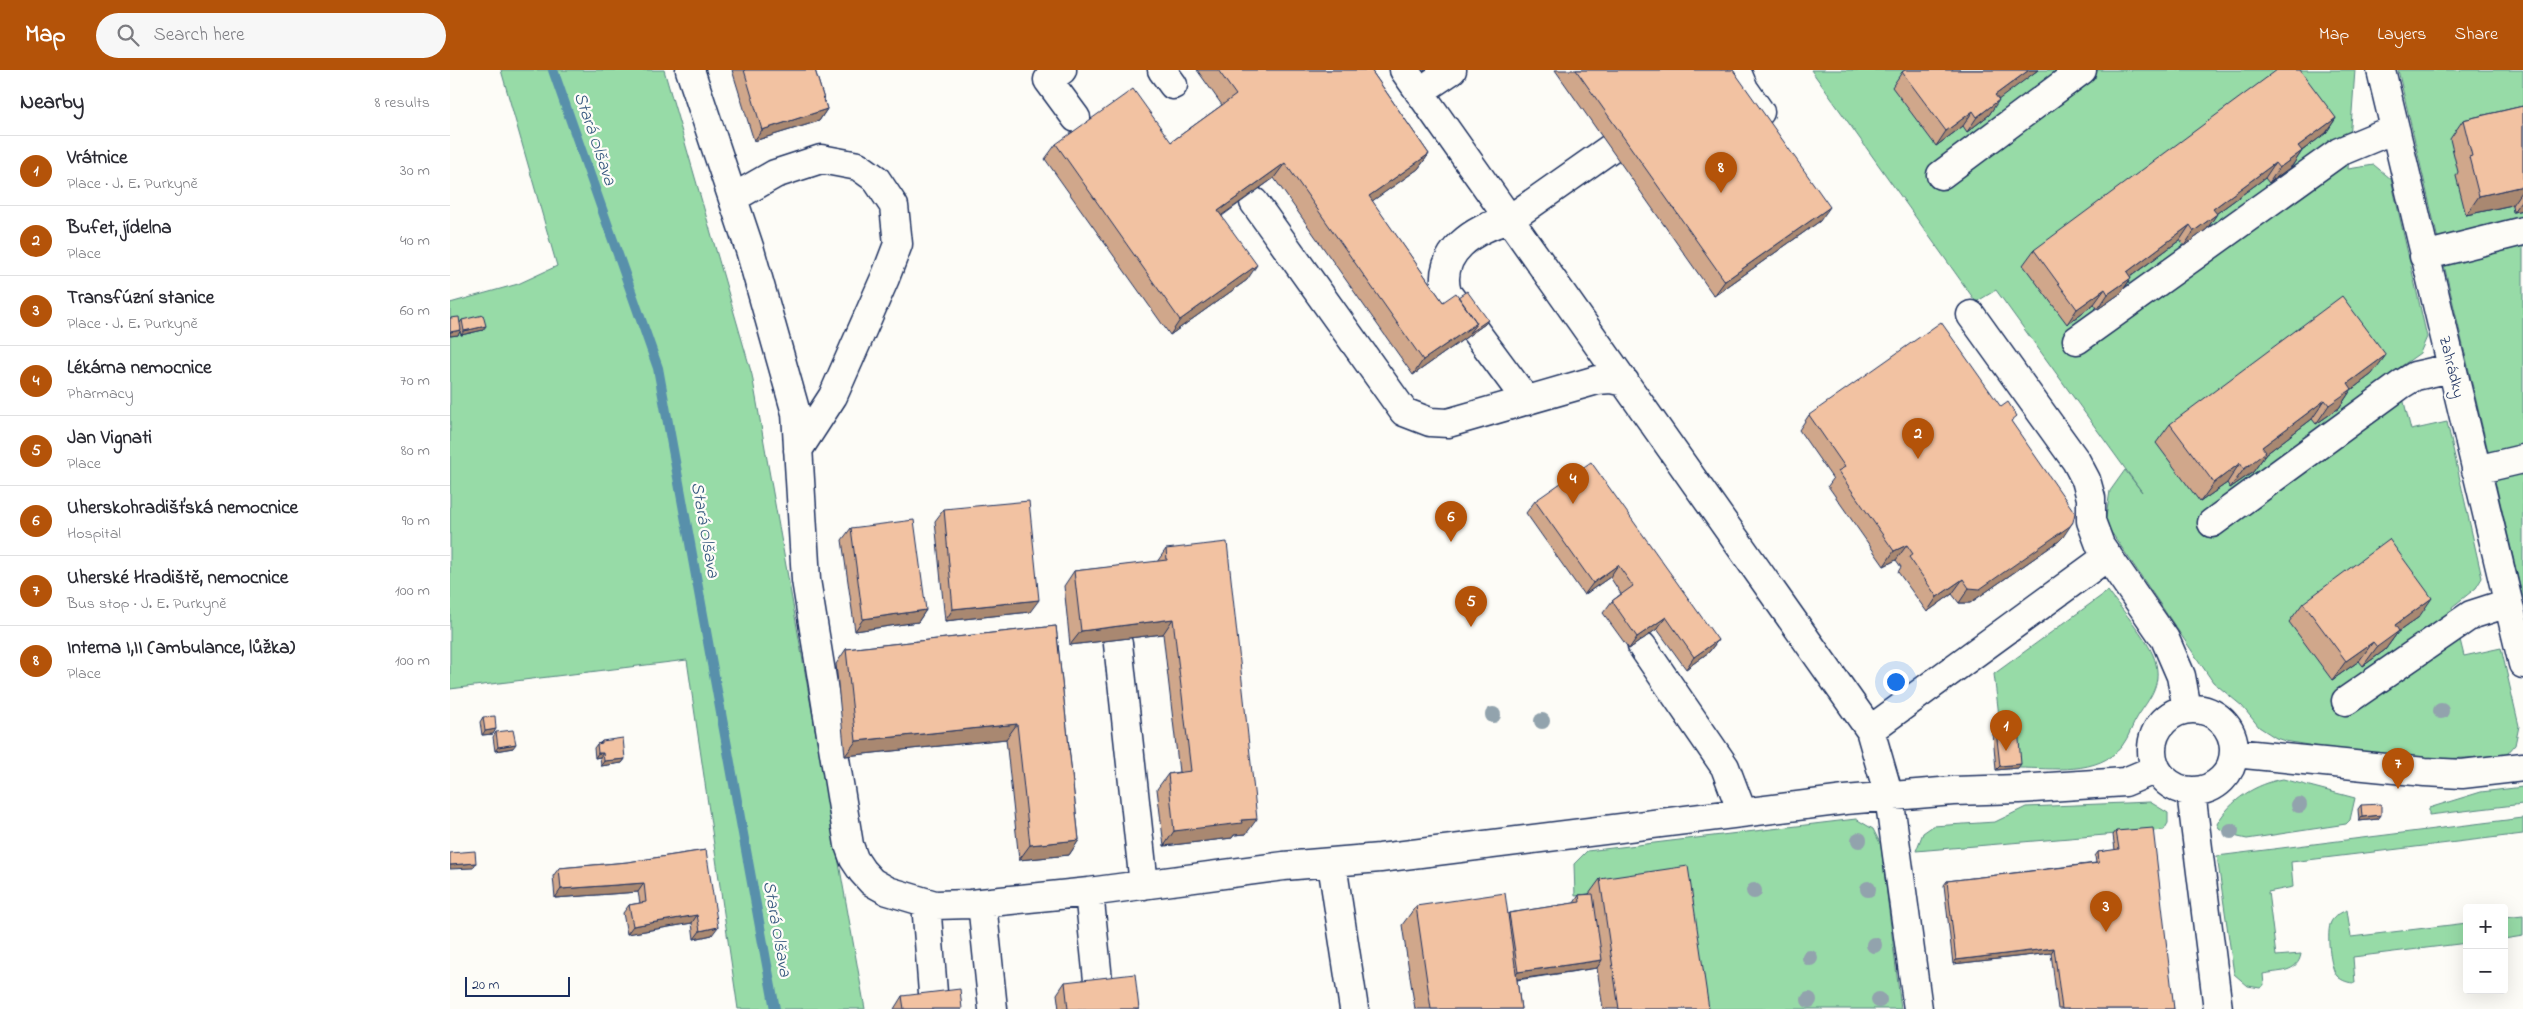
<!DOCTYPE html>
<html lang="en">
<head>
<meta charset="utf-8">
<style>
  body { margin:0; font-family:"Indie Flower",sans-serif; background:#f7f7f7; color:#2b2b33 }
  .controls { position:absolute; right:15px; bottom:15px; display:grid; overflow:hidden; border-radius:5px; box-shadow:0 5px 20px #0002 }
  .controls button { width:45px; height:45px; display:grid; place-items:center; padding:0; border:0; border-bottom:1px solid #e1e1e2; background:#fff; color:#2b2b33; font:25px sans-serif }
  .scale { position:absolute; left:15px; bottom:12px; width:105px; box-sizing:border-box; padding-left:5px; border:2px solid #1b2f5e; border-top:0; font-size:14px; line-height:18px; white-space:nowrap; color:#1b2f5e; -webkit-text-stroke:4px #fdfcf7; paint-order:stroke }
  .you { position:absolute; left:1445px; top:611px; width:18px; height:18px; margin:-12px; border:4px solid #fff; border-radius:50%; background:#1a73e8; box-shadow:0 0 0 8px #1a73e833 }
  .badge { display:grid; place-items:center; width:32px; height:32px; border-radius:50%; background:#b45309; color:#fff; font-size:16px; font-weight:700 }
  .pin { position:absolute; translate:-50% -41px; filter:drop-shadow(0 1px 2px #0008) }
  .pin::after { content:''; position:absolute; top:26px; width:18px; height:15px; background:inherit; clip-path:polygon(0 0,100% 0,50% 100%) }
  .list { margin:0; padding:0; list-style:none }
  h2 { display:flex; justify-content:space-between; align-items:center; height:65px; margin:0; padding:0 20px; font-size:21px }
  h2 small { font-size:16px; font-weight:400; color:#7c7c81 }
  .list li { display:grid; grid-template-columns:32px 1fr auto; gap:15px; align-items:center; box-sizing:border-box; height:70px; padding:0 20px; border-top:1px solid #e1e1e2 }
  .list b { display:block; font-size:19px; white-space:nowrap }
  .list p { margin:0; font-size:16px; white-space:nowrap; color:#7c7c81 }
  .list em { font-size:16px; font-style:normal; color:#7c7c81 }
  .icon { flex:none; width:28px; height:28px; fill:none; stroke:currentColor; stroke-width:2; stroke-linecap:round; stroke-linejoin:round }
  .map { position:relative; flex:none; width:2073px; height:939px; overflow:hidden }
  header { display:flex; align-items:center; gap:30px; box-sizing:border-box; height:70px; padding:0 25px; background:#b45309; color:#fff }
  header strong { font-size:24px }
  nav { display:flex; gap:28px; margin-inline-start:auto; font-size:18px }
  .search { width:350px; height:45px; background:#f7f7f7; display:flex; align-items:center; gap:12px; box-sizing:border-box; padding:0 18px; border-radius:28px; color:#7c7c81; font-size:19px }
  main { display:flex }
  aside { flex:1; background:#fff }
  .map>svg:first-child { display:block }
  .green { fill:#97dba7; stroke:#598582 }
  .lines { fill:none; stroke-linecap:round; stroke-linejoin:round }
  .stream { stroke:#5890ab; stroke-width:10 }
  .minor-casing { stroke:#1b2f5e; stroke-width:31 }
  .minor { stroke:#fdfcf7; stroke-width:28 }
  .tree { fill:#92a3ad }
  .wall { fill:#d0a78b; stroke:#1b2f5e }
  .shaded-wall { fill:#a98871; stroke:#1b2f5e }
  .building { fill:#f2c2a2; stroke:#1b2f5e }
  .labels { text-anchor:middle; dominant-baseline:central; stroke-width:4.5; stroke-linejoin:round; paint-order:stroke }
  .street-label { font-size:16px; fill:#1b2f5e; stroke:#fdfcf7 }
  .water-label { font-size:18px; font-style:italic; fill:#34577e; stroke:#fdfcf7 }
</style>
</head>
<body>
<header>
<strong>Map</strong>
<div class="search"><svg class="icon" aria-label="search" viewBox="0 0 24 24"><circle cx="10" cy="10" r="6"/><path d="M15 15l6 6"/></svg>Search here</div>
<nav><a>Map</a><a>Layers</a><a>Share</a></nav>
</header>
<main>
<aside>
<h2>Nearby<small>8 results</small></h2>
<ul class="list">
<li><span class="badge">1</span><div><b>Vrátnice</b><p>Place · J. E. Purkyně</p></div><em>30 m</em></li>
<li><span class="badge">2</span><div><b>Bufet, jídelna</b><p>Place</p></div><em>40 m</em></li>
<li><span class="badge">3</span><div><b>Transfúzní stanice</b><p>Place · J. E. Purkyně</p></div><em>60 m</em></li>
<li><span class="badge">4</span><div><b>Lékárna nemocnice</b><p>Pharmacy</p></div><em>70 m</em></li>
<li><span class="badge">5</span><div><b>Jan Vignati</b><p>Place</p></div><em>80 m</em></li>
<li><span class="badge">6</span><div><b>Uherskohradišťská nemocnice</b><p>Hospital</p></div><em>90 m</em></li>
<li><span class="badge">7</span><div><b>Uherské Hradiště, nemocnice</b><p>Bus stop · J. E. Purkyně</p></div><em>100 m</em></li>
<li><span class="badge">8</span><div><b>Interna I,II (ambulance, lůžka)</b><p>Place</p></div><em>100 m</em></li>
</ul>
</aside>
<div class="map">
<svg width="2073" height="939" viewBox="0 0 2073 939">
  <rect width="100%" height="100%" fill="#fdfcf7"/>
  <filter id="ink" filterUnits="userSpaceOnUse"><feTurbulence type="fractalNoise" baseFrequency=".02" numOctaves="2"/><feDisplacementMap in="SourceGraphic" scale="10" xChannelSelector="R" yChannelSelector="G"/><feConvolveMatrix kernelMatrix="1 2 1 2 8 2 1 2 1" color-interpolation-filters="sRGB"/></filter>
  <g filter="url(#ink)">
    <path class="green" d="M51 0H214L302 305 415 939H288L237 590 0 619V233L68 214 107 196Z
      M1361 0H1905L1898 99 1924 95 1941 109 1977 267 1970 283 1946 300 1961 360 1997 352 2032 508 2026 518 2002 537 2014 586 2051 578 2069 656 2065 675 2057 684C1984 695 1907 684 1835 671L1826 668 1809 657 1792 636 1763 612 1655 453 1660 421 1675 400 1692 422 1546 220 1526 232Z
      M1948 0H2073V529Z
      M1658 521C1672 541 1701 571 1706 594 1711 616 1699 629 1688 646 1682 655 1679 667 1672 676 1648 706 1602 698 1568 698L1565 662 1551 663 1544 604Z
      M1833 709 1905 728 1900 750 1896 754 1797 769 1779 765 1769 758 1767 754C1781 729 1806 714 1833 709Z
      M2073 717V734L1979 745V738L2031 722Z
      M1700 732 1718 743V753L1714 760 1466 781 1473 763 1483 756 1545 752 1576 737Z
      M2073 748V764L1841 792 1843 817 1818 822 1826 886 1851 884C1848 903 1828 901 1813 904L1814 915 1810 918 1798 916 1784 904 1767 786Z
      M1406 749 1423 759 1431 775 1451 939H1244L1225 815 1125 826 1124 794 1137 781Z
      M1897 840 1901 867 2017 853V873L1903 887 1905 913C1899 913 1892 911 1887 906 1880 899 1876 861 1881 852 1884 846 1890 843 1897 840Z
      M2073 846V866L2054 869V848Z"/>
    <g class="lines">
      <path class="stream" d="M103 0 208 298 325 939"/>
      <g class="minor-casing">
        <path id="minor" d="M240 0 300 180 346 343 356 510 399 775 404 789 412 801 422 812 438 821 485 835 521 834 639 822 834 796 930 788 1395 730 1503 721 1569 719 1675 712 1706 699
          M612 0 598 10 626 48
          M712 0 723 15
          M954 0 1420 660 1439 726 1468 939
          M1286 0 1294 19 1310 42
          M1931 0 2073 594
          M969 22 1002 0
          M1491 105 1632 0
          M283 128 325 104 371 89 408 96 426 109 444 136 448 174 435 208 383 326 348 380
          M804 132 954 342 980 352 998 353 1147 310 1161 309 1175 312
          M1974 186 2073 161
          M1521 245 1626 391 1636 410 1641 428V451L1650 475 1715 569 1731 606 1737 639
          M1627 270 1889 82 1930 65 1946 62
          M1077 331 997 223C985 182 1026 158 1060 149L1161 78
          M2026 400 2073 389
          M1762 453 1952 314 1965 306 2001 298
          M668 574 694 815
          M1192 576 1275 697 1292 742
          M1896 631 2021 545 2058 533
          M1702 680a41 41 0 1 1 82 0a41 41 0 1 1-82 0Z
          M1420 660 1658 486
          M1784 683 1975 702 2012 704 2073 697
          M1741 722 1768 939
          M882 794 904 939
          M639 822 649 920
          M476 833 483 923
          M532 833 543 939"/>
      </g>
      <use href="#minor" class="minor"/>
    </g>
    <g class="tree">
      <circle cx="1991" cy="641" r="8"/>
      <circle cx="1043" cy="645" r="8"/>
      <circle cx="1092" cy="651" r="8"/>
      <circle cx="1849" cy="735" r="8"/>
      <circle cx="1781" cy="761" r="8"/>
      <circle cx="1409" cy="770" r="8"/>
      <circle cx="1418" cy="819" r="8"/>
      <circle cx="1304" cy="821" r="8"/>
      <circle cx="1424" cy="875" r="8"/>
      <circle cx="1360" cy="888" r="8"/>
      <circle cx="1359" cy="930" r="8"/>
      <circle cx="1429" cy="930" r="8"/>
    </g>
    <path class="wall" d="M282 0H365L377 39 369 51 304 71Z
      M747 0H921L979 84 968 99 922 131 993 232 1008 227 1035 254 963 305 824 108 772 146 797 210 720 265 595 89 606 74 721 72 772 35Z
      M1105 0H1283L1370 151 1264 226Z
      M1455 0H1588L1548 29 1539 45 1517 62 1513 56 1486 76 1442 17 1452 2Z
      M2073 36V140L2063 142 2062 135 2016 145 2006 106 2008 102 2000 69 2013 50Z
      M1886 48 1876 63 1852 81 1842 96 1819 113 1815 108 1767 143 1757 159 1734 176 1730 170 1680 207 1681 208 1671 223 1648 239 1644 234 1617 254 1573 195 1584 180Z
      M0 248 10 253 12 250 33 260 11 265 10 261 8 265 0 266Z
      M1922 304 1901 320 1889 338 1866 354 1862 349 1816 384 1803 402 1780 418 1777 413 1750 432 1706 373 1720 354Z
      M1359 345 1562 353 1613 467 1609 471 1520 533H1509L1502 524 1477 542 1448 502 1451 497 1446 490 1434 496 1378 416 1383 409 1349 360Z
      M1085 431 1268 570 1259 582 1236 599 1207 559 1179 579 1153 543 1162 531 1171 524 1160 507 1134 525 1076 443Z
      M494 439 580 542 495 551 485 451Z
      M401 458 476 540 468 552 405 561 392 470Z
      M716 479 796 764 784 765 782 768 714 776 707 719 718 704 729 702 713 564 620 575 614 516 624 501 707 492Z
      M1853 533 1969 547 1948 562 1935 580 1913 596 1909 591 1882 610 1839 552Z
      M606 556 629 770 619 785 569 790 556 669 395 686 386 594 396 579Z
      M33 647 43 664 32 665 30 652Z
      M1546 660 1568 698 1546 700 1543 664Z
      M46 662 63 678 45 681 43 667Z
      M152 671 175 689 172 693 151 696 150 687 145 688 144 678 147 674 150 673Z
      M1911 735 1931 745 1928 749 1909 751 1908 739Z
      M1666 761 1724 939H1608L1601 883 1503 894 1494 815 1497 811 1646 793 1645 786 1648 782 1665 780 1663 765Z
      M256 780 262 865 244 869 242 853 177 864 173 843 179 835 190 833 188 822 105 828 103 806 109 798 178 792Z
      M1150 809 1259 939H1153L1147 898 1067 910 1071 939H965L952 855 966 836 1058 844 1059 843 1124 833 1129 825 1139 824Z
      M615 912 689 939H609L607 924Z
      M452 926 512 939H444Z"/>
    <path class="shaded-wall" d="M1579 0H1588L1535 40 1545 25Z
      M1549 30 1539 45 1517 62 1527 47Z
      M377 39 369 51 304 71 312 60Z
      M1523 41 1513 56 1486 76 1496 61Z
      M1886 48 1876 63 1838 91 1848 76Z
      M1852 81 1842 96 1819 113 1829 98Z
      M979 84 968 99 908 141 919 126Z
      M835 93 824 108 758 155 768 141Z
      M1825 93 1815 108 1752 154 1763 139Z
      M2073 116V119L2062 135 2016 145 2029 126Z
      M2073 128V140L2063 142Z
      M1380 137 1370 151 1264 226 1275 211Z
      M1767 144 1757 159 1734 176 1744 161Z
      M1740 155 1730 170 1666 217 1677 202Z
      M807 195 797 210 720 265 730 250Z
      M1681 208 1671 223 1648 239 1658 224Z
      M1655 219 1644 234 1617 254 1627 239Z
      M1038 250 1035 254 963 305 973 290 1027 253Z
      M36 256 33 260 11 265 14 261Z
      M11 260 8 265 0 266V262Z
      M1936 285 1922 304 1901 320 1889 338 1866 354 1879 335 1898 313Z
      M1875 330 1862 349 1816 384 1803 402 1780 418 1794 399 1812 377Z
      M1790 393 1777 413 1750 432 1764 413Z
      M1623 452 1613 467 1609 471 1520 533H1509L1519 518Z
      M1457 475 1446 490 1434 496 1444 481Z
      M1168 495 1160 507 1134 525 1143 513Z
      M1513 509 1502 524 1477 542 1487 527Z
      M1982 528 1969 547 1948 562 1935 580 1913 596 1927 577 1945 555Z
      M589 530 580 542 495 551 503 539Z
      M476 540 468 552 405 561 413 549Z
      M1216 547 1207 559 1179 579 1187 567Z
      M723 549 713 564 620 575 631 561Z
      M1268 570 1259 582 1236 599 1244 587Z
      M1923 572 1909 591 1882 610 1896 591Z
      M567 654 556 669 395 686 406 671Z
      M46 659 43 664 32 665 35 661Z
      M66 674 63 678 45 681 48 677Z
      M148 683H153L150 687 145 688Z
      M175 689 172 693 151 696 154 691Z
      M1571 694 1568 698 1546 700 1550 696Z
      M1931 745 1928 749 1909 751 1912 747Z
      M807 749 796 764 784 765 782 768 714 776 724 761 791 750Z
      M629 770 619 785 569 790 580 775Z
      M26 793 23 798 0 799V795Z
      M194 813 188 822 105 828 111 819Z
      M247 845 242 853 177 864 183 856Z
      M268 857 262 865 244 869 250 861Z
      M1604 878 1601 883 1503 894 1506 890Z
      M1152 890 1147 898 1062 910 1068 902Z"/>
    <path class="building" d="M294 0H365L377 39 312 60Z
      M768 0H921L979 84 919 126 993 232 1006 223 1027 253 973 290 835 93 768 141 807 195 730 250 606 74 683 19 721 72 786 25Z
      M1126 0H1283L1380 137 1275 211Z
      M1455 0H1579L1545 25 1549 30 1527 47 1523 41 1496 61 1452 2Z
      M1827 0H1850L1886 48 1848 76 1852 81 1829 98 1825 93 1763 139 1767 144 1744 161 1740 155 1677 202 1681 208 1658 224 1655 219 1627 239 1584 180Z
      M2073 36V116L2029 126 2019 87 2022 86 2013 50Z
      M1017 221 1038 250 1019 263 1027 253 1008 227Z
      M1892 226 1936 285 1898 313 1902 319 1879 335 1875 330 1812 377 1816 382 1794 399 1790 393 1764 413 1720 354Z
      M33 245 36 256 14 261 12 250Z
      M9 247 11 260 0 262V248Z
      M1491 252 1551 337 1558 332 1567 346 1561 351 1625 443 1623 452 1620 456 1530 519 1519 518 1513 509 1487 527 1459 487 1463 484 1457 475 1444 481 1388 401 1395 397 1359 345Z
      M1141 392 1268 570 1244 587 1216 547 1187 567 1162 531 1183 516 1168 495 1143 513 1085 431Z
      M579 431 589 530 503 539 494 439Z
      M464 450 476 540 413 549 401 458Z
      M1939 469 1982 528 1945 555 1949 561 1927 577 1923 572 1896 591 1853 533Z
      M777 472 807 749 791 750 792 753 724 761 718 704 741 701 723 549 631 561 624 501 717 490 716 479Z
      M606 556 629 770 580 775 567 654 406 671 396 579Z
      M45 646 46 659 35 661 33 647Z
      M1568 658 1571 694 1550 696 1546 660Z
      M63 660 66 674 48 677 46 662Z
      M173 668 175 689 154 691 153 683H148L147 674 152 673V671Z
      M1931 734V745L1912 747 1911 735Z
      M1703 758 1724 939H1612L1604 878 1506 890 1497 811 1649 793 1648 782 1669 779 1666 761Z
      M256 780 268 857 250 861 247 845 183 856 179 835 196 832 194 813 111 819 109 798 178 792Z
      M25 781 26 793 0 795V783Z
      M1238 796 1259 939H1169L1150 809Z
      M1055 823 1071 939H981L966 836Z
      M1143 824 1152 890 1068 902 1059 843 1130 832 1129 825Z
      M685 904 689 939H618L615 912Z
      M510 919 512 939H454L452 926Z"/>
  </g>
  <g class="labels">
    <g class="street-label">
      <text transform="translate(2001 297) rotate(76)">Zahrádky</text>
    </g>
    <g class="water-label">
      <text transform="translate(144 69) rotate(71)">Stará Olšava</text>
      <text transform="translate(254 460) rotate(80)">Stará Olšava</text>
      <text transform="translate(326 859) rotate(80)">Stará Olšava</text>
    </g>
  </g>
</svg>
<div class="controls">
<button>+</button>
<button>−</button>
</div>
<div class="scale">20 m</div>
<div class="you"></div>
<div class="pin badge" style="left:1556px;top:681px">1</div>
<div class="pin badge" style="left:1468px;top:389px">2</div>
<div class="pin badge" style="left:1656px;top:862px">3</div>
<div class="pin badge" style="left:1123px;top:434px">4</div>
<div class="pin badge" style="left:1021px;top:557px">5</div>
<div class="pin badge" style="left:1001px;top:472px">6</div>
<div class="pin badge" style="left:1948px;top:719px">7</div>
<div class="pin badge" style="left:1271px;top:123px">8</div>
</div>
</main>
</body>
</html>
